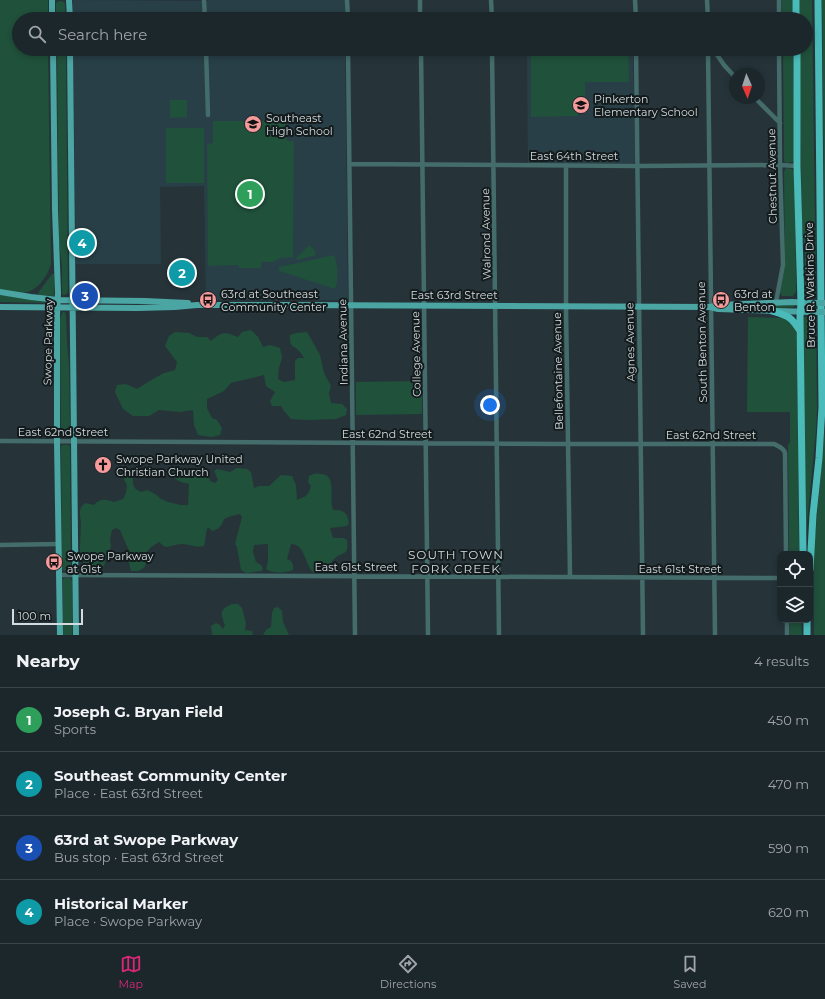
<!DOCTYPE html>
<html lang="en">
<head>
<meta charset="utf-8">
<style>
  body { margin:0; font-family:Montserrat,sans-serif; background:#252f34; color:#f1f3f6 }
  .controls { position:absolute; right:12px; bottom:12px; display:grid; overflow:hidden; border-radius:8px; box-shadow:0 2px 6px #0003 }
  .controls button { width:36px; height:36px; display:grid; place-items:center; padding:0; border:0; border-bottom:1px solid #3a4448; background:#1c272c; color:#f1f3f6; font:20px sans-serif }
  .compass { position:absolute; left:729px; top:68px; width:36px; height:36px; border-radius:50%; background:#1c272c; box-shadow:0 2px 6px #0003; rotate:177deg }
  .scale { position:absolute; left:12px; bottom:10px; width:71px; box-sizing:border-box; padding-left:4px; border:2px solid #d3dbdf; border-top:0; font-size:11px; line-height:14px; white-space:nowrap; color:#d3dbdf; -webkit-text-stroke:3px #141b1d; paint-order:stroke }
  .you { position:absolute; left:490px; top:405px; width:14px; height:14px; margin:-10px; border:3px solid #fff; border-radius:50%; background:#1a73e8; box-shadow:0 0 0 6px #1a73e833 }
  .badge { display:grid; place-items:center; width:26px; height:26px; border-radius:50%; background:#db2777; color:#fff; font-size:13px; font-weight:700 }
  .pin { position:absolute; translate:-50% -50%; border:2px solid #fff; box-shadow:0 1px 4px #0006 }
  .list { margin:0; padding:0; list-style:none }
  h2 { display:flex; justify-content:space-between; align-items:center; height:52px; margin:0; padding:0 16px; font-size:17px }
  h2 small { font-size:13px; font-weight:400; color:#a0a5a9 }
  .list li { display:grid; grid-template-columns:26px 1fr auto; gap:12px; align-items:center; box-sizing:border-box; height:64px; padding:0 16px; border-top:1px solid #3a4448 }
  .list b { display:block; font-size:15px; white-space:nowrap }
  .list p { margin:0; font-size:13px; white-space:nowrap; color:#a0a5a9 }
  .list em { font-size:13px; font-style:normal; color:#a0a5a9 }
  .icon { flex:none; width:22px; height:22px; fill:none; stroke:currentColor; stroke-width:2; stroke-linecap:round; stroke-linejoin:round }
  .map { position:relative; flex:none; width:825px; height:635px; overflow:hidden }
  .search { position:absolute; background:#1c272c; box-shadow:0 2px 6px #0003; left:12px; right:12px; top:12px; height:44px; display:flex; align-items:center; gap:10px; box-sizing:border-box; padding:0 14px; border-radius:22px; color:#a0a5a9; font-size:15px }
  .sheet { height:308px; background:#1c272c }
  nav { display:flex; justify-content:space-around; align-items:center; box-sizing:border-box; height:56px; border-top:1px solid #3a4448; background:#1c272c; font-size:11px; color:#a0a5a9 }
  nav a { display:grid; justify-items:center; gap:2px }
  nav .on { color:#db2777 }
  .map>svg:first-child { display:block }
  .built { fill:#283f47 }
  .green { fill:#20513b }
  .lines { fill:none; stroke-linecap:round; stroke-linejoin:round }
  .minor { stroke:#446c6b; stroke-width:4.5 }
  .major { stroke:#4aa5a3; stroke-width:6 }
  .highway { stroke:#4abbb9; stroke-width:7 }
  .major-bridge { stroke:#4aa5a3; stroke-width:6 }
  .labels { text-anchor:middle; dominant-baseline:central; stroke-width:4; stroke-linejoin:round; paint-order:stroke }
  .poi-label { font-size:11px; fill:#d3dbdf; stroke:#141b1d; text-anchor:start }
  .street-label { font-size:11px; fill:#d3dbdf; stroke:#141b1d }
  .neighbourhood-label { font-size:12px; letter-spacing:1px; fill:#d3dbdf; stroke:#141b1d }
</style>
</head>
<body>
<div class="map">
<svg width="825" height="635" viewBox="0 0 825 635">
  <rect width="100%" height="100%" fill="#26343a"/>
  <path class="built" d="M73 0 208 1V0H345V19H73Z
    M73 49H345L348 300H206L204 186 160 187 161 264H76Z
    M527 49H633L635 161 633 163H528Z"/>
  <path class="green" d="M0 0H48V19H19V49H48L51 264C49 270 47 275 43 280 29 298 20 292 0 290Z
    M782 0H792L793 19H782Z
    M799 0H812L816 296H805V254L802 223 799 49H806V19H799Z
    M822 0H825V261Z
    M59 1 64 2 65 4V19H56V3Z
    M115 12V19H85V13Z
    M57 49H66L68 291 67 294 64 295H63L62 292V267L59 241Z
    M85 49H115V52H86Z
    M531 49H628L629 82H585L586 111H578V116L531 117Z
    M783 49H793L795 157 793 162 786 163 784 161Z
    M170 100H187V117L170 118Z
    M213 121H286L287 141H294L293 257 281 258 273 262H261V268H239L238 265 208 266 207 144 213 143Z
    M166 128H204V183H166Z
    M786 168 792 169 795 173 796 288V292L792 297 791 296H782L780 292 785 267 784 172Z
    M309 245 313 248 316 255 298 260 296 258Z
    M334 255C338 266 339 278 335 289L279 271V267Z
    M52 274H54V296L39 295 38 293Z
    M0 295 47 301V303L0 302Z
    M784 304 794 305V307L761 309 748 308 743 306Z
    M63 312H65L66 316 67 343 69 364 70 433 69 437H62L61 434 60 320 61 315Z
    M748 317 783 318 790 322H791L796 331 797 338 799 554H789L788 445 790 442V412H747Z
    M805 317H816L817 410 816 430 806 534 803 318Z
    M251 330 258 337 263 347 270 345 280 348 282 358 279 368 278 379 284 382 295 380V361L298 358H304C304 357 300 352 300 352 293 344 289 348 290 335L296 333 307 332 320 355 324 373 331 386 329 393 331 403 342 404 347 409 346 415 336 419 308 420 291 419 284 411 281 406H272L270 401 275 392 266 386 264 375 231 383 224 391 207 399V408L212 418 217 420 222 428 220 435 212 437 198 435 194 425 193 410 180 412 159 410 149 416H133L123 409 115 392 117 385 126 384 137 389 153 379 164 373 175 370 177 362 165 346 169 336 175 332 189 333 197 337H207L211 341C223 331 224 332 238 337L242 332Z
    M422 381V414L356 415V382Z
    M825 427V635H814V549Z
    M62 445H68L70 446 71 568V571H64L62 569 61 447Z
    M130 468C137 480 127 486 141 492L147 490 155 494 161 499 168 502 181 505H188L189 484C182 482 176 482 173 474L174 470 179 469 195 474 199 471 205 468 210 481 215 483 218 480 214 471 217 469 230 472 237 468 247 469 251 472 254 488 259 486H269L281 475 292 476 296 485 297 500 306 496 309 492 311 486 308 482 309 476C314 473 316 473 321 474 338 475 328 499 333 510 344 510 347 512 349 523L347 526 330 528 333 538H344L347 540C349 557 344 550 334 559 331 561 330 567 329 571L323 572 314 573C304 565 306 544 291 544L287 559 291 561 293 565V570C285 573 273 574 266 569L268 562V544L254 545 253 552 256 562 261 565 263 569 261 571 246 573 241 570 237 547 235 544 242 517 240 514 231 516 224 519C222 526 219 529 212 531L208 527C205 533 206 539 204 546 195 548 190 544 181 544 176 544 171 547 165 547L159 542C154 545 149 548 146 553 148 565 145 572 131 571L128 559 130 553 120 530 116 528 112 530 110 539 111 547 107 554 104 566 99 570H93L88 567 84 562 80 554V547L81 523 80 515V511L81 507 85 503 94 505C100 498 106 499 114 502L123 499 126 493 127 485C123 480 123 475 126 469Z
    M64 578H70L72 581V635H63V580Z
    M232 604H238L242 608 246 623 245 630 252 631 253 635H212L211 626 216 623 220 625 223 629 225 625C220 613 220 609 232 604Z
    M278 607 282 611 283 622 289 635H263L266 630 271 627 272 613 274 608Z
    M790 620H801L802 635H790Z"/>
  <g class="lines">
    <path class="minor" d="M204 0 205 19
      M347 0 348 19
      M420 0V19
      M491 0 492 19
      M635 0 636 19
      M707 0 708 19
      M779 0V19
      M206 49 208 115
      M348 49 355 635
      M421 49 428 635
      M492 49 499 635
      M636 49 643 635
      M708 49 715 635
      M713 49 724 65 735 77
      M755 98 780 123
      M350 164 637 166 780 165 797 166
      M566 165V306L570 577
      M776 302 783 265 780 165 779 49
      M0 441 568 444H774C778 446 784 448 785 453L786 554
      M0 545 59 544
      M59 575 780 578
      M787 620V635"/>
    <path class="major" d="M52 0V19
      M69 0 70 19
      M53 49 55 210 58 293 57 315V441L60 635
      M70 49 76 635
      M0 292 31 297 58 300 145 301 188 303
      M0 307 138 308 175 307 197 305H286L710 307 718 305 792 302 811 303
      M710 307 718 309 811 312"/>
    <path class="highway" d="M796 0V19
      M797 49V166L801 303 800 317 803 554
      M772 311C788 316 791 316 800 331
      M810 569 813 515 819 458 822 407 818 0
      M807 635V620"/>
    <path class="major-bridge" d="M811 303H825
      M811 312H825"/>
  </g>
  <defs>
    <g id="school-disc" transform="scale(0.9)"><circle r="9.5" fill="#f59b9c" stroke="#141b1d"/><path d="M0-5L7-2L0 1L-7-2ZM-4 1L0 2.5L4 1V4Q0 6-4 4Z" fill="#111"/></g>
    <g id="bus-disc" transform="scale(0.9)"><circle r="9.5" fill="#f59b9c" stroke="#141b1d"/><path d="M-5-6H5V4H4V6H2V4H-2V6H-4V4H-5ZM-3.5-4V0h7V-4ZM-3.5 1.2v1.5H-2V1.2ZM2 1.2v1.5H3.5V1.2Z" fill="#111"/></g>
    <g id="church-disc" transform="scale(0.9)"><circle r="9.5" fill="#f59b9c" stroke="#141b1d"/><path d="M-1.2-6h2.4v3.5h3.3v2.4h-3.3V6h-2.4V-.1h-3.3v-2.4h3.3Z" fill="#111"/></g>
  </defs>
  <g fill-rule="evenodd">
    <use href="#school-disc" x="581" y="105"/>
    <use href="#school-disc" x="253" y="124"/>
    <use href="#bus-disc" x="208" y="300"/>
    <use href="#bus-disc" x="721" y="300"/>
    <use href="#church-disc" x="103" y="465"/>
    <use href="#bus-disc" x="54" y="562"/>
  </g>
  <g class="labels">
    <g class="poi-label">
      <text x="594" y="99">Pinkerton<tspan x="594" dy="13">Elementary School</tspan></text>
      <text x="266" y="118">Southeast<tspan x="266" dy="13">High School</tspan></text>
      <text x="221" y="294">63rd at Southeast<tspan x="221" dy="13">Community Center</tspan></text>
      <text x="734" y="294">63rd at<tspan x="734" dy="13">Benton</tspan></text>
      <text x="116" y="459">Swope Parkway United<tspan x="116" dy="13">Christian Church</tspan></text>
      <text x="67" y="556">Swope Parkway<tspan x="67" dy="13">at 61st</tspan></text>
    </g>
    <g class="street-label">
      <text x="574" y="156">East 64th Street</text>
      <text transform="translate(772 176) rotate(-91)">Chestnut Avenue</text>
      <text transform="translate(486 234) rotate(-91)">Walrond Avenue</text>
      <text transform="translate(810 285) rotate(-91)">Bruce R. Watkins Drive</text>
      <text x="454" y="295">East 63rd Street</text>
      <text transform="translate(48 342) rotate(-89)">Swope Parkway</text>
      <text transform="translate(343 342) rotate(-91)">Indiana Avenue</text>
      <text transform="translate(630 342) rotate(-91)">Agnes Avenue</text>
      <text transform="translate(702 342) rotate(-91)">South Benton Avenue</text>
      <text transform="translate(416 354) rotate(-91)">College Avenue</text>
      <text transform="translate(558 371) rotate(-91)">Bellefontaine Avenue</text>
      <text x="63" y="432">East 62nd Street</text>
      <text x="387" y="434">East 62nd Street</text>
      <text x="711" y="435">East 62nd Street</text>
      <text x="356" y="567">East 61st Street</text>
      <text x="680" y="569">East 61st Street</text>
    </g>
    <g class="neighbourhood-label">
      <text x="456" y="554">SOUTH TOWN<tspan x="456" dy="14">FORK CREEK</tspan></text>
    </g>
  </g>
</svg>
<div class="controls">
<button><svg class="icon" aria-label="locate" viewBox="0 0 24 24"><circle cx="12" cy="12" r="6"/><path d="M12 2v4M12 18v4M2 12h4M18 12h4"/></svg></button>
<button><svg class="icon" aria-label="layers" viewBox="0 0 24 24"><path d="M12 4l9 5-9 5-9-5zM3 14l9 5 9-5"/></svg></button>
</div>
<svg class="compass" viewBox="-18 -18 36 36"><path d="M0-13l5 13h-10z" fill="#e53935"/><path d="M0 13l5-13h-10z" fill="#a0a5a9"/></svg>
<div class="scale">100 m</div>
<div class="you"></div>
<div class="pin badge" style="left:250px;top:194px;background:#2e9e5b">1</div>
<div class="pin badge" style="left:182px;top:273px;background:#0f9aa8">2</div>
<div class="pin badge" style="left:85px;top:296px;background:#1a4fb4">3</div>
<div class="pin badge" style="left:82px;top:243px;background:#0f9aa8">4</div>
<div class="search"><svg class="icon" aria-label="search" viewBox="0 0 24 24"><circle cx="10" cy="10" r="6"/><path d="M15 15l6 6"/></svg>Search here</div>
</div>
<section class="sheet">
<h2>Nearby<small>4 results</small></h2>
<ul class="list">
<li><span class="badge" style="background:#2e9e5b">1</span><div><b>Joseph G. Bryan Field</b><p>Sports</p></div><em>450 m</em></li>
<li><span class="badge" style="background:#0f9aa8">2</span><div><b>Southeast Community Center</b><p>Place · East 63rd Street</p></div><em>470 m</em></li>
<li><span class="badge" style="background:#1a4fb4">3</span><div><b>63rd at Swope Parkway</b><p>Bus stop · East 63rd Street</p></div><em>590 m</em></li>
<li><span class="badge" style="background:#0f9aa8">4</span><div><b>Historical Marker</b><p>Place · Swope Parkway</p></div><em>620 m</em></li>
</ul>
</section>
<nav>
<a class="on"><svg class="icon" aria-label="map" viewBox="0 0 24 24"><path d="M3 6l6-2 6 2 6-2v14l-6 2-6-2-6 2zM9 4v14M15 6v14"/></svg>Map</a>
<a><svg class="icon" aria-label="directions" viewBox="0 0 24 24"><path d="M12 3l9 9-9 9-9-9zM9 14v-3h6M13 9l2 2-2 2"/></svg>Directions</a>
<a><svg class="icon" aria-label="saved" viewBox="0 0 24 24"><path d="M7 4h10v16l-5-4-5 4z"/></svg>Saved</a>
</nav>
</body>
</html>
